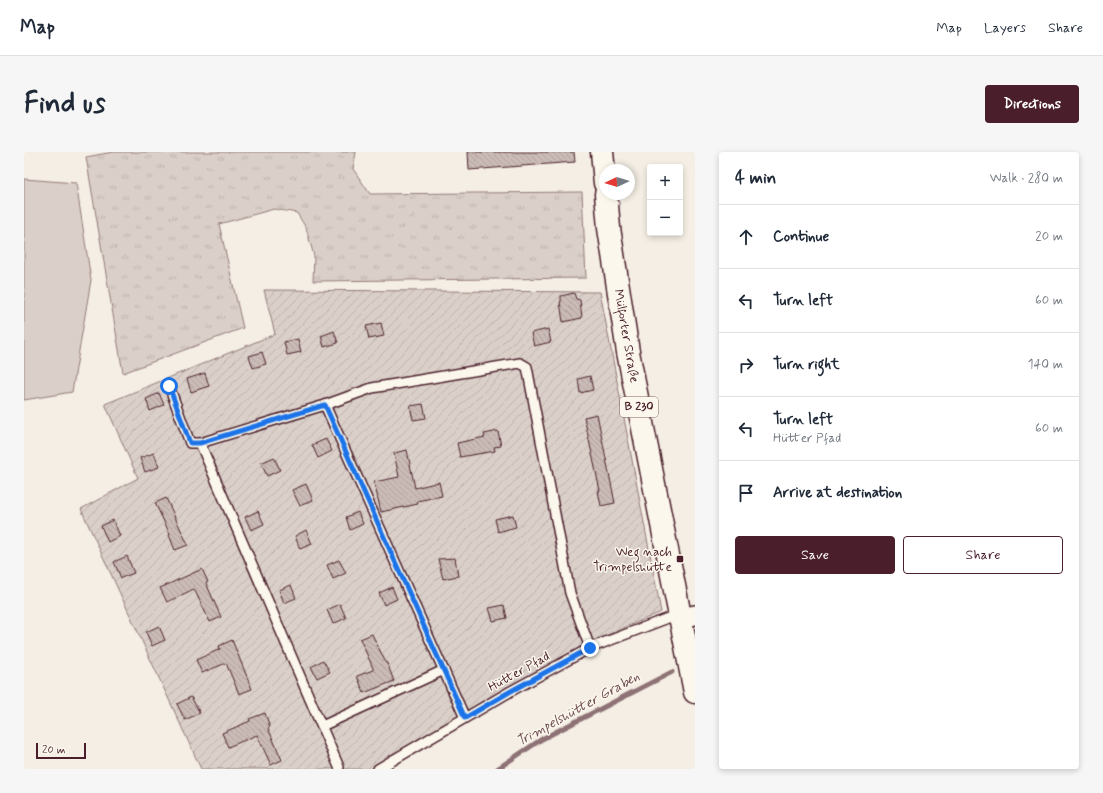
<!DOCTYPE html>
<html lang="en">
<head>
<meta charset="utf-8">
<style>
  body { margin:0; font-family:Mynerve,sans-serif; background:#f6f6f7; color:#1f2937 }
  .controls { position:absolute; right:12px; top:12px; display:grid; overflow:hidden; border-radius:4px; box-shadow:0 2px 6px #0003 }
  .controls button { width:36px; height:36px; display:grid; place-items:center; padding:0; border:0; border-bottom:1px solid #e0e1e3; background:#fff; color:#1f2937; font:20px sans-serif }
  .compass { position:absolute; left:575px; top:12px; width:36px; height:36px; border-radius:50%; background:#fff; box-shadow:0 2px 6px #0003; rotate:266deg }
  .scale { position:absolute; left:12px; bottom:10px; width:50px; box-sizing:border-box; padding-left:4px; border:2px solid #4a1f2b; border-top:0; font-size:11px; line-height:14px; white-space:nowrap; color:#4a1f2b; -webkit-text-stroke:3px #fbf7ec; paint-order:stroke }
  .stop { position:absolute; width:12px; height:12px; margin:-9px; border:3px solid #1a73e8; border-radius:50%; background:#fff }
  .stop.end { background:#1a73e8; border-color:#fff; box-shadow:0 1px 4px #0008 }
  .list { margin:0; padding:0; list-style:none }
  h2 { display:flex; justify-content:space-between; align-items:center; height:52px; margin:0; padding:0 16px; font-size:17px }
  h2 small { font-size:13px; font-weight:400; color:#747a83 }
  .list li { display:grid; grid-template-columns:26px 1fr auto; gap:12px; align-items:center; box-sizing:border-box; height:64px; padding:0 16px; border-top:1px solid #e0e1e3 }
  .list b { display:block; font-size:15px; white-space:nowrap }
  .list p { margin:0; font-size:13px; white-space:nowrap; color:#747a83 }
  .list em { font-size:13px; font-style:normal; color:#747a83 }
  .actions { display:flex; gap:8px; padding:12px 16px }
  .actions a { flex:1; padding:9px 0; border:1px solid #4a1f2b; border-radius:4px; text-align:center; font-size:14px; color:#4a1f2b }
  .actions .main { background:#4a1f2b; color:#fff }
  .icon { flex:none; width:22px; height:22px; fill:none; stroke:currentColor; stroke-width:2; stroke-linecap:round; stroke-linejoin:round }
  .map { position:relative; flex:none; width:671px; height:617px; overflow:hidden; border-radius:4px }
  header { display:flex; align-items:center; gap:24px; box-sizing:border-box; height:56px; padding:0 20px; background:#fff; border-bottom:1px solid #e0e1e3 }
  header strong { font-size:19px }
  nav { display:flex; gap:22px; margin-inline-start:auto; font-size:14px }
  .intro { display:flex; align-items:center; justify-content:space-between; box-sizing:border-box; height:96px; padding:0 24px }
  h1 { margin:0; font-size:28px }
  .button { padding:10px 18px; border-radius:4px; background:#4a1f2b; color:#fff; font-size:14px; font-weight:700 }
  main { display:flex; gap:24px; padding:0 24px }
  aside { flex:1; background:#fff; border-radius:4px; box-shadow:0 2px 6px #0003 }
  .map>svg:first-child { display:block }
  .grass { fill:url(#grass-tufts); stroke:#92787a }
  .park { fill:#dbd0c9; stroke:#92787a }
  .garden { fill:url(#garden-furrows); stroke:#92787a }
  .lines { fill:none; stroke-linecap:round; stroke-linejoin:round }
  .stream { stroke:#8d7174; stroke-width:5 }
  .building { fill:url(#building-back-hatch); stroke:#4a1f2b }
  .service-casing { stroke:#4a1f2b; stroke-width:12 }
  .minor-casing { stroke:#4a1f2b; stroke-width:22 }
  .primary-casing { stroke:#4a1f2b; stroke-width:25 }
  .service { stroke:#fbf7ec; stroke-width:9 }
  .minor { stroke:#fbf7ec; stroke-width:19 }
  .primary { stroke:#fbf7ec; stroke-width:22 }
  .route { stroke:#1a73e8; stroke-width:5 }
  .poi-dot { fill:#4a1f2b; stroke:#fbf7ec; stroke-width:1.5 }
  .labels { text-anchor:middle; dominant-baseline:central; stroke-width:3; stroke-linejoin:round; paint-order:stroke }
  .shield { fill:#fbf7ec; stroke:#7f6065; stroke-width:1 }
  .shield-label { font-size:12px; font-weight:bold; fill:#4a1f2b }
  .street-label { font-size:13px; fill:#4a1f2b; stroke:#fbf7ec }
  .poi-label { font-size:13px; fill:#4a1f2b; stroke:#fbf7ec; text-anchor:end }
  .water-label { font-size:14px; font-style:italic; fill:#714f56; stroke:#fbf7ec }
</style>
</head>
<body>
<header>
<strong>Map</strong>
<nav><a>Map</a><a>Layers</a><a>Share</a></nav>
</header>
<div class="intro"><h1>Find us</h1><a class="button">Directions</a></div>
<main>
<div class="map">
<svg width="671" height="617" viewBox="0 0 671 617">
  <defs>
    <pattern id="grass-tufts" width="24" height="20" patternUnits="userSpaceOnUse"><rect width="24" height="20" fill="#dbd0c9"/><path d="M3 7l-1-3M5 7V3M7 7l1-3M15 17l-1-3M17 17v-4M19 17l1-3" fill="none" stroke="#bdb2ad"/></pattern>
    <pattern id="garden-furrows" width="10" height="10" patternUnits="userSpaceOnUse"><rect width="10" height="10" fill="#dbd0c9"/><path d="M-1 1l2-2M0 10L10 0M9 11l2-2" fill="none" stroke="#bdb2ad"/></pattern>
    <pattern id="building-back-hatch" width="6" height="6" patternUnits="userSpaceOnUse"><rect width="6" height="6" fill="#cabbb6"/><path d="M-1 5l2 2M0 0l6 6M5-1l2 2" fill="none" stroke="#afa09d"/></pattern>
  </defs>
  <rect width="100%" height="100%" fill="#f4eee4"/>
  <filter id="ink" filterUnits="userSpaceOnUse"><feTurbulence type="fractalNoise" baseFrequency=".025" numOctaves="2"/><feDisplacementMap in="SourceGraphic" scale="8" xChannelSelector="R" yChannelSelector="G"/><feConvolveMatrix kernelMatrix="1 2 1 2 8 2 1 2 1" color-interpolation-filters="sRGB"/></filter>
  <g filter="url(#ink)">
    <path class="grass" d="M89 0H332L329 17 346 42 558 40 562 126 289 129 290 104 282 76 273 61 250 57 195 72 219 176 99 221 62 5Z"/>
    <path class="park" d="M0 27 52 31 67 128 48 240 0 248Z"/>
    <path class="garden" d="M240 138 576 140 637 460 571 488 352 617H177L57 357 114 326 81 252 251 182Z"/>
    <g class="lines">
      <path class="stream" d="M473 617 518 587 648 520"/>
    </g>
    <path class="building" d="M444 0H550L551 10 445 18Z
      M550 141 552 147 556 148 558 166 539 170 536 150H537V144Z
      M357 171 360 184 345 187 342 174Z
      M524 177 527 190 510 194 507 181Z
      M310 179 314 191 300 195 297 184Z
      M274 187 277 200 263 203 260 190Z
      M238 200 242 212 229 216 225 204Z
      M181 221 185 234 167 240 163 227Z
      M566 224 569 238 556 241 554 227Z
      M135 241 140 253 126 259 122 247Z
      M399 252 402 266 389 268 386 254Z
      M573 262 591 351 577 354 574 339H576L560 265Z
      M474 279 477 294 470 295 471 299 436 305 433 291 461 285 460 282Z
      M302 287 308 299 294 306 288 293Z
      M383 298 391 336 415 330 418 344 393 349 394 352 357 360 350 330 375 325 370 301Z
      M130 301 135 315 121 320 116 306Z
      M250 305 256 318 243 324 237 311Z
      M282 332 289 348 276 354 268 338Z
      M142 346 164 393 151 398 145 383 146 382 131 351Z
      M234 359 240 372 227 378 221 365Z
      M334 360 339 372 326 378 322 365Z
      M489 363 492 375 474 380 471 367Z
      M89 368 96 384 84 390 77 374Z
      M282 378 288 392 276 397 271 384Z
      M103 404 110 421 97 426 90 410Z
      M431 406 434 424 419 427 414 407Z
      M315 408 322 421 309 427 303 413Z
      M178 417 184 430 182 431 197 465 186 470 170 437 143 450 136 436Z
      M267 433 272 446 260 451 255 438Z
      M368 435 373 447 360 453 355 441Z
      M316 452 322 466 309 472 303 458Z
      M480 453 483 466 469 469 465 456Z
      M135 474 141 488 128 494 122 480Z
      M348 482 362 511H363L370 529 340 541 333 524 349 518V516L336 487Z
      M208 488 228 537 215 542 202 511 178 521 172 508 196 497 195 494Z
      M299 508 306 520 293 526 287 515Z
      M167 545 176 561 161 568 153 552Z
      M241 561 246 575 244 576 258 608 247 613 233 583 204 595 198 581 226 569 225 567Z"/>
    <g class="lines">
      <g class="service-casing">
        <path id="service" d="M145 234 166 291H176
          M301 253 348 236 496 211 503 215 546 441 566 496
          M298 574 420 518
          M315 615 176 291 301 253 441 566
          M354 617 487 539 566 496 644 466H657"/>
      </g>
      <g class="minor-casing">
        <path id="minor" d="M657 466 671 463"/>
      </g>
      <g class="primary-casing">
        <path id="primary" d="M578 0 581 31
          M582 42 585 76 604 200 671 540"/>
      </g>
      <use href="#service" class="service"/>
      <use href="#minor" class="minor"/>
      <use href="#primary" class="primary"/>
    </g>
  </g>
  <g class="lines" filter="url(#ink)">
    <path class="route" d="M145 234 166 291H176L301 253 441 566 487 539 566 496"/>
  </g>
  <rect class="poi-dot" x="652" y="403" width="8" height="8" rx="2"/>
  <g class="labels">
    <rect class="shield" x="596" y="245" width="38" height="20" rx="3"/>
    <g class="shield-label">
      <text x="615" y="255">B 230</text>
    </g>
    <g class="street-label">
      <text transform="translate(602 184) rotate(80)">Mülforter Straße</text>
      <text transform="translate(495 520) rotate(-29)">Hütter Pfad</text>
    </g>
    <g class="poi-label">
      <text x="648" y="400">Weg nach<tspan x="648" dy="15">Trimpelshütte</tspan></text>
    </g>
    <g class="water-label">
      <text transform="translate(554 557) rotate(-29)">Trimpelshütter Graben</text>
    </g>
  </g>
</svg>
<div class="controls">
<button>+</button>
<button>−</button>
</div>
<svg class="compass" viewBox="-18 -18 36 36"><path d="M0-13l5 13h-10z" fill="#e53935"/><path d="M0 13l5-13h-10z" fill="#747a83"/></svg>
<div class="scale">20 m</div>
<div class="stop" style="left:145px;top:234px"></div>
<div class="stop end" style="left:566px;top:496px"></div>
</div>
<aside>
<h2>4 min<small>Walk · 280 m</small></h2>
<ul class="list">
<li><svg class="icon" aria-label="ahead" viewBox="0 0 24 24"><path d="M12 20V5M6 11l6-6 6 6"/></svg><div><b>Continue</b></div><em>20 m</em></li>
<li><svg class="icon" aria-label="left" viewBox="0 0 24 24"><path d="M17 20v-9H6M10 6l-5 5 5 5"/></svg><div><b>Turn left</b></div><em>60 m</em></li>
<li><svg class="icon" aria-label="right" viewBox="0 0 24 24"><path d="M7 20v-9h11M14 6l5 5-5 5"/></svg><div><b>Turn right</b></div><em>140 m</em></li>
<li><svg class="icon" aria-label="left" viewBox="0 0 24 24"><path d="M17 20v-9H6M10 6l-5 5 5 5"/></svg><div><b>Turn left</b><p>Hütter Pfad</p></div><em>60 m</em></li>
<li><svg class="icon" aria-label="arrive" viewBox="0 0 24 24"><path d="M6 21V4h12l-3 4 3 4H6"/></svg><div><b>Arrive at destination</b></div></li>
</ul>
<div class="actions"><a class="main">Save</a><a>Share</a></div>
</aside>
</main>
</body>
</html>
